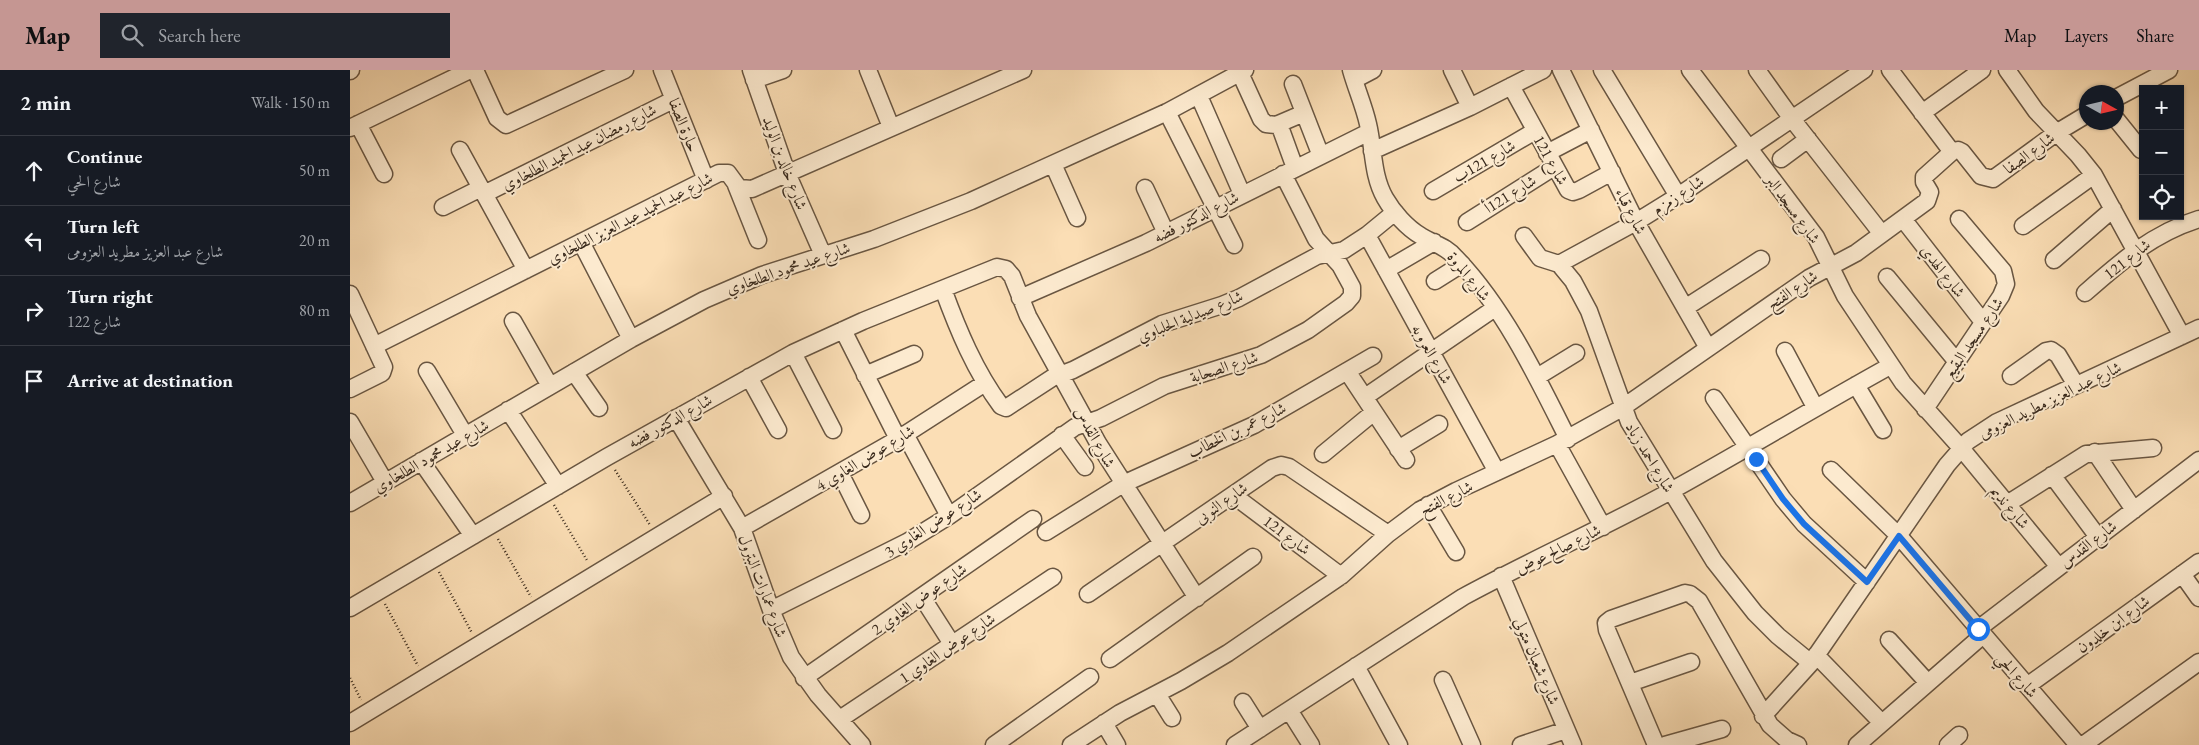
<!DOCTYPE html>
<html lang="en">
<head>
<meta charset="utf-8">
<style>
  body { margin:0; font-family:"EB Garamond",Amiri,serif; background:#20242c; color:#f1f3f6 }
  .controls { position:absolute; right:15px; top:15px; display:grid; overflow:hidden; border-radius:0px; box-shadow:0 1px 4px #0004 }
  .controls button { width:45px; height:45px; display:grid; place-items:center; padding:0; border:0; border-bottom:1px solid #363941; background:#171b24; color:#f1f3f6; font:25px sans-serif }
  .compass { position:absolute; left:1729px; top:15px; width:45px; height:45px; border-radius:50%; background:#171b24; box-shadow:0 1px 4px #0004; rotate:98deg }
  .stop { position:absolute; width:15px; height:15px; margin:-11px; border:4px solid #1a73e8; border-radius:50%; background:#fff }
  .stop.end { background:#1a73e8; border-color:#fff; box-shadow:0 1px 5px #0008 }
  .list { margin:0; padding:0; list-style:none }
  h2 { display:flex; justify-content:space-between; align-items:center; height:65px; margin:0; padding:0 20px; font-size:21px }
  h2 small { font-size:16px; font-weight:400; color:#9ea1a6 }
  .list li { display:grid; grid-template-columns:32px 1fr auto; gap:15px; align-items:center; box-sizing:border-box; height:70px; padding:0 20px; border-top:1px solid #363941 }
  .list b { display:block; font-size:19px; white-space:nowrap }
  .list p { margin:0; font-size:16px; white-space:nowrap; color:#9ea1a6 }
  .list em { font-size:16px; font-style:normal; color:#9ea1a6 }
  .icon { flex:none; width:28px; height:28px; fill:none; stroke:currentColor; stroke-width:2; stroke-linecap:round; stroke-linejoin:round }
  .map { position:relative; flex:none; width:1849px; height:675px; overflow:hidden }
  header { display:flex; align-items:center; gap:30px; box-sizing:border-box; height:70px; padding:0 25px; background:#c59692; color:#111 }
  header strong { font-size:24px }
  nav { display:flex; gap:28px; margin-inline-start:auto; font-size:18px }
  .search { width:350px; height:45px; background:#20242c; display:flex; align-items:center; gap:12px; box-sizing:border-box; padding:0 18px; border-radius:0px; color:#9ea1a6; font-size:19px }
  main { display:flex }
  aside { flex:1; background:#171b24 }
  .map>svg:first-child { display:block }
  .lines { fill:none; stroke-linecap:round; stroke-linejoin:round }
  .minor-casing { stroke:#695642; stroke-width:19 }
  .path { stroke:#38291c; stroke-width:2.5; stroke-dasharray:1 2.5; stroke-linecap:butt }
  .minor { stroke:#fceacf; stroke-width:16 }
  .route { stroke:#1a73e8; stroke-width:6 }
  .labels { text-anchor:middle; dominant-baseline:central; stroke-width:4; stroke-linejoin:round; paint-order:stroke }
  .street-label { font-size:16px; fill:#38291c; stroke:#fceacf }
</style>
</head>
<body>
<header>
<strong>Map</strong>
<div class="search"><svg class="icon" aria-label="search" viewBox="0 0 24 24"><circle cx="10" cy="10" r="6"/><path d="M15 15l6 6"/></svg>Search here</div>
<nav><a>Map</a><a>Layers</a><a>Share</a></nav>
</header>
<main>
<aside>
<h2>2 min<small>Walk · 150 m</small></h2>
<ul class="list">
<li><svg class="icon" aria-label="ahead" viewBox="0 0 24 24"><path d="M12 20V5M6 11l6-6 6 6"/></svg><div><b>Continue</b><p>شارع الحي</p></div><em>50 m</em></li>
<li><svg class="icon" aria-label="left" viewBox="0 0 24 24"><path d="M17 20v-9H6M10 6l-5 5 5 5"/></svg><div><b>Turn left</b><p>شارع عبد العزيز مطريد العزومى</p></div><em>20 m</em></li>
<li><svg class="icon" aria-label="right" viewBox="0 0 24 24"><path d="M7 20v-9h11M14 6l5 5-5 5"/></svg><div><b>Turn right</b><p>شارع 122</p></div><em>80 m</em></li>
<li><svg class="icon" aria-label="arrive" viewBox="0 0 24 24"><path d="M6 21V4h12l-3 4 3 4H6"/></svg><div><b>Arrive at destination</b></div></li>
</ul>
</aside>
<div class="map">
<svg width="1849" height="675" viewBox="0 0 1849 675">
  <rect width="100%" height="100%" fill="#fbdeb5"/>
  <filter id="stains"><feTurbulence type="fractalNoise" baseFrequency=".004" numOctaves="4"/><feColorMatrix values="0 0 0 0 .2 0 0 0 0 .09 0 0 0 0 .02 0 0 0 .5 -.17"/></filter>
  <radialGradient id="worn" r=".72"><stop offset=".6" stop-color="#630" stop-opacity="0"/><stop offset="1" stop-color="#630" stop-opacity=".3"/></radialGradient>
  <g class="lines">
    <g class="minor-casing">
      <path id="minor" d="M125 0 147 48 156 55 275 0
        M312 0 356 110
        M401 0 437 103 473 185
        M518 0 541 57
        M1001 0C1006 18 1014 36 1018 54 1024 79 1022 105 1035 128 1043 142 1057 158 1071 166 1084 174 1096 176 1106 188 1154 238 1187 307 1218 369
        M1102 0 1120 37
        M1211 0 1286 152 1358 278
        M1252 0 1328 126
        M1340 0 1466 167 1495 226 1553 313 1611 378 1709 497
        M1407 0 1442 49 1532 164
        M1540 0 1602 82
        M1657 0 1686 41 1728 85 1744 105 1832 266
        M0 1 1 0
        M890 3 911 49 916 54 926 55 954 43
        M404 10 433 0
        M1004 10 1023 0
        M943 14 971 86
        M1161 16 1218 120 1223 122 1229 120 1262 102
        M849 26 892 124
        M1766 28 1819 0
        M817 42 884 175
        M1572 43 1632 0
        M1766 49 1791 80
        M8 54 34 104
        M929 54 945 98
        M0 58 120 0
        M110 80 176 200
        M1022 81 1120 37 1193 0
        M1197 83 1241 60
        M1431 89 1458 69
        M703 94 727 148
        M386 115 408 170
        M795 118 816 163
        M1083 121 1185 61
        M134 124 323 30
        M93 137 131 118
        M1553 149 1633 252
        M1117 152 1204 97
        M1673 156 1744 105
        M1017 165 1147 402
        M1174 166 1190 188 1209 194 1223 211 1239 241 1279 352 1364 491 1405 543 1428 566 1461 593
        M231 172 281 269
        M1704 190 1763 139
        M1209 194 1286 152 1328 126 1514 0
        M1036 200 1084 172
        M1537 207 1607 292
        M1085 211 1112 194
        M593 219C608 260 625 301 651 336L656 338 702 308 723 300 812 254 872 235 889 228 967 186 994 180 1017 165 1045 142
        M1735 223C1770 192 1803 163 1849 149
        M0 224 34 297 32 303 0 319
        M670 228 796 173 1019 62
        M1335 238 1411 189
        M163 251 200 316
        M493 260 548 369
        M24 276 369 103H378L389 118 402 119 673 0
        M1435 281 1465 337
        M443 283 483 360
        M77 301 115 365
        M997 301 1056 390
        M224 302 249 338
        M515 305 564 284
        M1661 306 1696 281 1701 280 1708 285 1726 315
        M399 307 428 360
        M1187 307 1226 283
        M1506 315 1533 360
        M1015 327 1145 238
        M1364 328 1433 429 1454 454 1517 512
        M1575 339 1651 226 1656 214 1653 201 1609 149
        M158 340 208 416
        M326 348 392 458 421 540 441 587 468 625 512 675
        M0 352 35 412
        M555 364 599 446
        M712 365 735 397
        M1207 374 1253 457
        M1048 379 1089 354
        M1745 382 1784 440
        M973 384 1024 342
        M71 391 123 466
        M1481 400 1549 466 1728 675
        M490 403 511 445
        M1702 405 1748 467
        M883 425 991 506
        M0 433 281 269 354 230 412 205 524 169 621 131 817 42 895 0
        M1657 434 1736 384 1803 378
        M1078 435 1106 482
        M392 458 548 369 635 313
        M696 462 773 414 904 355 1023 286
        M1832 504 1849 528
        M1151 506 1223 675
        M738 524 922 398 931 395 939 397 1038 464
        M572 527 602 574
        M0 538 257 387 443 283 513 251 647 197 656 199 662 206 678 246 748 373 847 528
        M421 540 557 472 599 446 725 357 751 348 814 316 911 285 958 260 996 233 1002 226V217L990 195 966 169 933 104
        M1628 559 1849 390
        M1539 570 1578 613
        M1466 585 1532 653
        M760 589 903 487
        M1006 596 1049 675
        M454 608 683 449
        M1093 610 1122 675
        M1280 613 1341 592
        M1677 616 1849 492
        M807 624 822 648
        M893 632 910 659
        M939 640 961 675
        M1413 646 1461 593 1597 395 1618 371 1647 352 1849 258
        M490 649 703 507
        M0 653 374 426
        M754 653 767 675
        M644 675 740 607
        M721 675 770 643 831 611 878 583 991 506 1038 464 1070 440 1106 421 1207 374 1272 338 1459 208 1506 183 1577 131 1580 122 1574 112V107L1603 81 1608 80 1612 82 1631 106 1643 109 1706 63 1736 45
        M885 675 1113 527C1181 490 1251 459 1319 422 1393 381 1466 337 1540 296
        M1171 675 1216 660
        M1306 675 1257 560 1256 553 1261 549 1335 523 1340 524 1349 531 1420 655 1437 670 1448 675
        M1315 675 1372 659
        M1507 675 1633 565
        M1598 675 1609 665
        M1733 675 1849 592"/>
    </g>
    <path class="path" d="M265 400 300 455
      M204 435 238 492
      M148 469 181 527
      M89 502 122 563
      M35 534 68 596
      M0 608 11 630"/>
    <use href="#minor" class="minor"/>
  </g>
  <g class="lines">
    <path class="route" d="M1406 389 1433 429 1454 454 1517 512 1549 466 1628 559"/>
  </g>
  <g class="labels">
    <g class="street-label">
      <text transform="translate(334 55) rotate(68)">حارة الصفا</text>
      <text transform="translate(229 77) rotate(-27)">شارع رمضان عبد الحميد الطلخاوي</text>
      <text transform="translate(1679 83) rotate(-36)">شارع الصفا</text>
      <text transform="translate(1201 90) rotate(61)">شارع 121</text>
      <text transform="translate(1134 91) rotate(-30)">شارع 121ب</text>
      <text transform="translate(435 93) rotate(69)">شارع خالد بن الوليد</text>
      <text transform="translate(1160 124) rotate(-32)">شارع 121أ</text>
      <text transform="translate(1328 125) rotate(-33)">شارع زمزم</text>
      <text transform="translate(1443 139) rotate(54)">شارع مسجد البر</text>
      <text transform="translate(1281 141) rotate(63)">شارع قباء</text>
      <text transform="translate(846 147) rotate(-27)">شارع الدكتور فضه</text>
      <text transform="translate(280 148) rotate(-27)">شارع عبد الحميد عبد العزيز الطلخاوي</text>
      <text transform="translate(1777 189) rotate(-38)">شارع 121</text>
      <text transform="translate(438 198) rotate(-19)">شارع عيد محمود الطلخاوي</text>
      <text transform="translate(1593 201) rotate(52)">شارع الهدي</text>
      <text transform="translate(1119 206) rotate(51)">شارع المروة</text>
      <text transform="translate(1442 220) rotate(-34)">شارع الفتح</text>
      <text transform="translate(840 246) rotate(-22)">شارع صيدلية الحلباوي</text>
      <text transform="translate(1623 268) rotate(-56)">شارع مسجد البقيع</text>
      <text transform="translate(1082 284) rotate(61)">شارع العروبه</text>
      <text transform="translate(874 297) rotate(-18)">شارع الصحابة</text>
      <text transform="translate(1700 330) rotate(-26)">شارع عبد العزيز مطريد العزومى</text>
      <text transform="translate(320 351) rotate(-29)">شارع الدكتور فضه</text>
      <text transform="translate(887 360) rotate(-26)">شارع عمر بن الخطاب</text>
      <text transform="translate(745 367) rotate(61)">شارع القدس</text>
      <text transform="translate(81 386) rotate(-30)">شارع عيد محمود الطلخاوي</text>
      <text transform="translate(1300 387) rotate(59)">شارع احمد زياد</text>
      <text transform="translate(515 388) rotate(-31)">شارع عوض الغاوي 4</text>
      <text transform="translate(1096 428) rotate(-27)">شارع الفتح</text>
      <text transform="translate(871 433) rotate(-35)">شارع النوبى</text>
      <text transform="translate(1660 437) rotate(50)">شارع نديم</text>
      <text transform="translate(583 453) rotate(-33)">شارع عوض الغاوي 3</text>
      <text transform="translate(937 465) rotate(37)">شارع 121</text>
      <text transform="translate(1738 474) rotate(-37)">شارع القدس</text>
      <text transform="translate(1208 479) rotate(-26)">شارع صالح عوض</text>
      <text transform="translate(413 516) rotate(69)">شارع عمارات البترول</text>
      <text transform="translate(569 529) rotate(-35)">شارع عوض الغاوي 2</text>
      <text transform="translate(1763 554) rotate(-36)">شارع ابن خلدون</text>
      <text transform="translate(597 578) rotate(-34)">شارع عوض الغاوي 1</text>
      <text transform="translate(1187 591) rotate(67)">شارع شعبان متولي</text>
      <text transform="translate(1667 605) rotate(49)">شارع الحي</text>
    </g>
  </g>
  <rect width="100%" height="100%" filter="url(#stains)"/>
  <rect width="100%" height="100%" fill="url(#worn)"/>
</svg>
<div class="controls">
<button>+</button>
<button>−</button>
<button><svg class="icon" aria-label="locate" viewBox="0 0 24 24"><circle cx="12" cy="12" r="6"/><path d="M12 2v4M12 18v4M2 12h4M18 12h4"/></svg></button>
</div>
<svg class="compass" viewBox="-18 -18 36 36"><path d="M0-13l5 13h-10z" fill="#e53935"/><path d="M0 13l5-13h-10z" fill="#9ea1a6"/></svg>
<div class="stop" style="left:1628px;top:559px"></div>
<div class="stop end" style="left:1406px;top:389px"></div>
</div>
</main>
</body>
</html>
